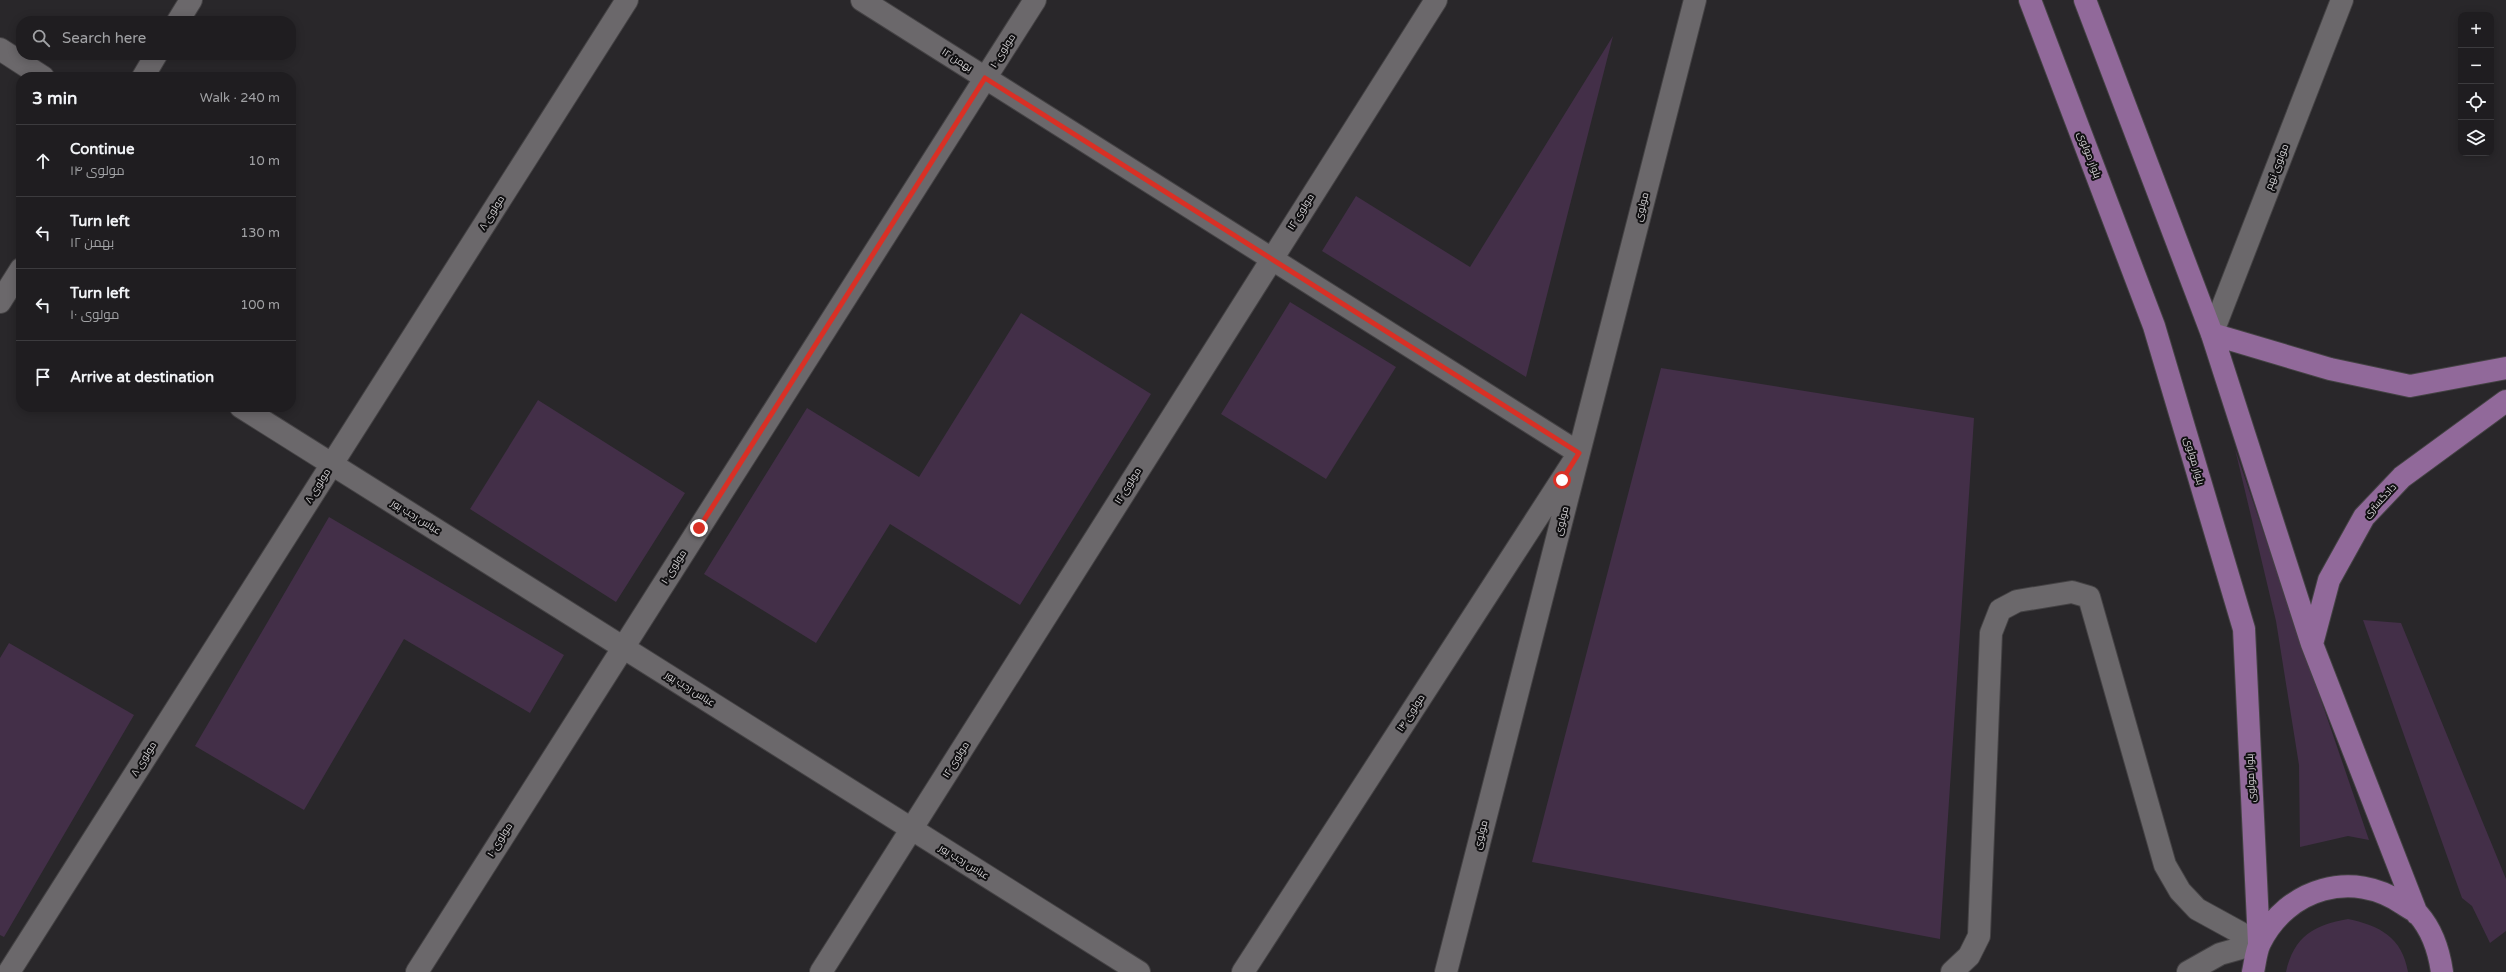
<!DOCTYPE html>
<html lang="en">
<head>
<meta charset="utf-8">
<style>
  body { margin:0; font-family:"Varela Round",Cairo,sans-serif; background:#2c2a2d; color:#f1f3f6 }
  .controls { position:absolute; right:12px; top:12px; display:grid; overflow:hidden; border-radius:8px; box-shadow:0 2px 10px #0003 }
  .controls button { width:36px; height:36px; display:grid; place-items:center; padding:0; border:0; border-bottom:1px solid #3c3b3e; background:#1f1d20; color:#f1f3f6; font:20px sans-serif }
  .stop { position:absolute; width:12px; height:12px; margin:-9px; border:3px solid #d93025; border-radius:50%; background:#fff }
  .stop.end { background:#d93025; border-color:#fff; box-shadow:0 1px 4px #0008 }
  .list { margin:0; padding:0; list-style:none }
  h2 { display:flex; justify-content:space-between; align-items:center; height:52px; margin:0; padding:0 16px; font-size:17px }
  h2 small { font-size:13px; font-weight:400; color:#a1a2a5 }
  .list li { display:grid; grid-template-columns:26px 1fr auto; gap:12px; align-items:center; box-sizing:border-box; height:72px; padding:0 16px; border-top:1px solid #3c3b3e }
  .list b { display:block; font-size:15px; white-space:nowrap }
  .list p { margin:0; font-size:13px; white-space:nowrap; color:#a1a2a5 }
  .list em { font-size:13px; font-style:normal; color:#a1a2a5 }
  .icon { flex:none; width:22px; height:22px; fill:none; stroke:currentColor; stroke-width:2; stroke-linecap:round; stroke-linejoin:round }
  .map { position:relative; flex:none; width:2506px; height:972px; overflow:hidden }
  .search { position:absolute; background:#1f1d20; box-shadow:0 2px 10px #0003; left:16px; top:16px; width:280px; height:44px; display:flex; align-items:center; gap:10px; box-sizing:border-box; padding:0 14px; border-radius:16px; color:#a1a2a5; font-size:15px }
  .panel { position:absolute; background:#1f1d20; box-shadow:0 2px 10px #0003; left:16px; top:72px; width:280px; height:340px; border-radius:16px }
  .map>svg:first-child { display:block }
  .green { fill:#432f48 }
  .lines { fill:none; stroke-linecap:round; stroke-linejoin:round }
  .minor-casing { stroke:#444244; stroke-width:24 }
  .major-casing { stroke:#444244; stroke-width:24 }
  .minor { stroke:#6b686b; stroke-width:22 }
  .major { stroke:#91699a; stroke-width:22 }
  .route { stroke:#d93025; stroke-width:5 }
  .labels { text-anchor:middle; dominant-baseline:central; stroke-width:4; stroke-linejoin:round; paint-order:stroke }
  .street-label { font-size:10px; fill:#d4d2d4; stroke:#111012 }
</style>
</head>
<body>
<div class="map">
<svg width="2506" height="972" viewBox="0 0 2506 972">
  <rect width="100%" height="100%" fill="#29272a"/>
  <path class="green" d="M1613 36 1526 377 1322 251 1356 196 1470 267Z
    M1290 302 1396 367 1326 479 1221 414Z
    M1021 313 1151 394 1020 605 890 524 816 643 704 574 807 408 919 477Z
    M1661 368 1974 418 1940 939 1532 862Z
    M538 400 685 493 616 602 470 509Z
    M2235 449 2369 840 2348 836 2300 847 2299 765 2276 621Z
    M329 517 564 655 530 713 404 639 304 810 195 746Z
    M2363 620 2401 623 2506 879V931L2490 943 2472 906 2462 898Z
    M9 643 134 715 4 937 0 935V658Z
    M2348 919C2380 926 2402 937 2408 972H2286C2294 936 2314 925 2348 919Z"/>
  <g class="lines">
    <g class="minor-casing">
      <path id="minor" d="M862 0 1579 453 1243 972
        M178 21 191 0
        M0 49 43 77
        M143 77 156 55
        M0 302 21 269
        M2212 334 2342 0
        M241 407 1139 972
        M9 972 627 0
        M417 972 1035 0
        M821 972 1436 0
        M1446 972 1695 0
        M1952 972 1969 956 1979 936 1991 633 2000 610 2017 601 2072 592 2089 597 2165 865 2180 891 2197 909 2259 943
        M2188 972 2220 954 2259 943"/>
    </g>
    <g class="major-casing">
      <path id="major" d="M2030 0 2154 326 2244 629 2259 943
        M2085 0 2212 334 2312 644 2417 914
        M2212 334 2330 369 2410 386 2506 368
        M2312 644 2329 580 2364 517 2402 477 2506 401
        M2253 972C2255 963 2256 951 2260 943 2287 888 2353 869 2403 904 2407 907 2414 910 2418 914 2433 931 2439 951 2442 972"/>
    </g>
    <use href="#minor" class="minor"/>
    <use href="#major" class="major"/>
  </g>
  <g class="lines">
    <path class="route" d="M699 528 985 78 1579 453 1562 480"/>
  </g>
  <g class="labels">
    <g class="street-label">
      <text transform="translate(1003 51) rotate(-58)">مولوی ۱۰</text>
      <text transform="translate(957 60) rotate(32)">بهمن ۱۲</text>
      <text transform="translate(2089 155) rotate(69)">بلوار مولوی</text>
      <text transform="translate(2277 167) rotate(-69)">مولوی نهم</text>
      <text transform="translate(1642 207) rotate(-76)">مولوی</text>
      <text transform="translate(1301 212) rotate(-58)">مولوی ۱۲</text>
      <text transform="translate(492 213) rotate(-58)">مولوی ۸</text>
      <text transform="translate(2194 461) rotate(74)">بلوار مولوی</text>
      <text transform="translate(318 486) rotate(-58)">مولوی ۸</text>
      <text transform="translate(1128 486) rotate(-58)">مولوی ۱۲</text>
      <text transform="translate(2380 501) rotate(-47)">دادگستری</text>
      <text transform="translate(416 517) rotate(32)">عباس رجب پور</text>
      <text transform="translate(1562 521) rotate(-76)">مولوی</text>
      <text transform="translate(674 567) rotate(-58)">مولوی ۱۰</text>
      <text transform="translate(690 689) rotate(32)">عباس رجب پور</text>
      <text transform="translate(1411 713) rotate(-57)">مولوی ۱۴</text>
      <text transform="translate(144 759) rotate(-58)">مولوی ۸</text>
      <text transform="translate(956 760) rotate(-58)">مولوی ۱۲</text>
      <text transform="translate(2251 778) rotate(-93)">بلوار مولوی</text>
      <text transform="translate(1481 835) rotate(-76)">مولوی</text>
      <text transform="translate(500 840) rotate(-58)">مولوی ۱۰</text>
      <text transform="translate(964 862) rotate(32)">عباس رجب پور</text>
    </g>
  </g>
</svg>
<div class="controls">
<button>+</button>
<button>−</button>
<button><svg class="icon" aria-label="locate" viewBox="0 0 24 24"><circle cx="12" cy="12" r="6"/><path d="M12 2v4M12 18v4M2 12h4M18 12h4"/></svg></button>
<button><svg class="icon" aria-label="layers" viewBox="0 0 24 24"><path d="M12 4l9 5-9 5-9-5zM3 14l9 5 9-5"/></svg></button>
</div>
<div class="stop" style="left:1562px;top:480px"></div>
<div class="stop end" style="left:699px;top:528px"></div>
<div class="search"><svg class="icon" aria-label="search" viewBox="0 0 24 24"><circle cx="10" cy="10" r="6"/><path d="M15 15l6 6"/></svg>Search here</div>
<section class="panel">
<h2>3 min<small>Walk · 240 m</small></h2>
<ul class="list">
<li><svg class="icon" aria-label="ahead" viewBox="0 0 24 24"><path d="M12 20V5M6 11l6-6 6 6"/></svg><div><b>Continue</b><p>مولوی ۱۴</p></div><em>10 m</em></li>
<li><svg class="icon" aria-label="left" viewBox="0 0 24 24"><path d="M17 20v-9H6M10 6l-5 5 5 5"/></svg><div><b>Turn left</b><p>بهمن ۱۲</p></div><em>130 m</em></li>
<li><svg class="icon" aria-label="left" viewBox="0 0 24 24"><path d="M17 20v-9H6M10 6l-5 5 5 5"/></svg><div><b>Turn left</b><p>مولوی ۱۰</p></div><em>100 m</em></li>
<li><svg class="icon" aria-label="arrive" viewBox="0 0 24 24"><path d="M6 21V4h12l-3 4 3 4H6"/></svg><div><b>Arrive at destination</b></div></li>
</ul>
</section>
</div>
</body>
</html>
